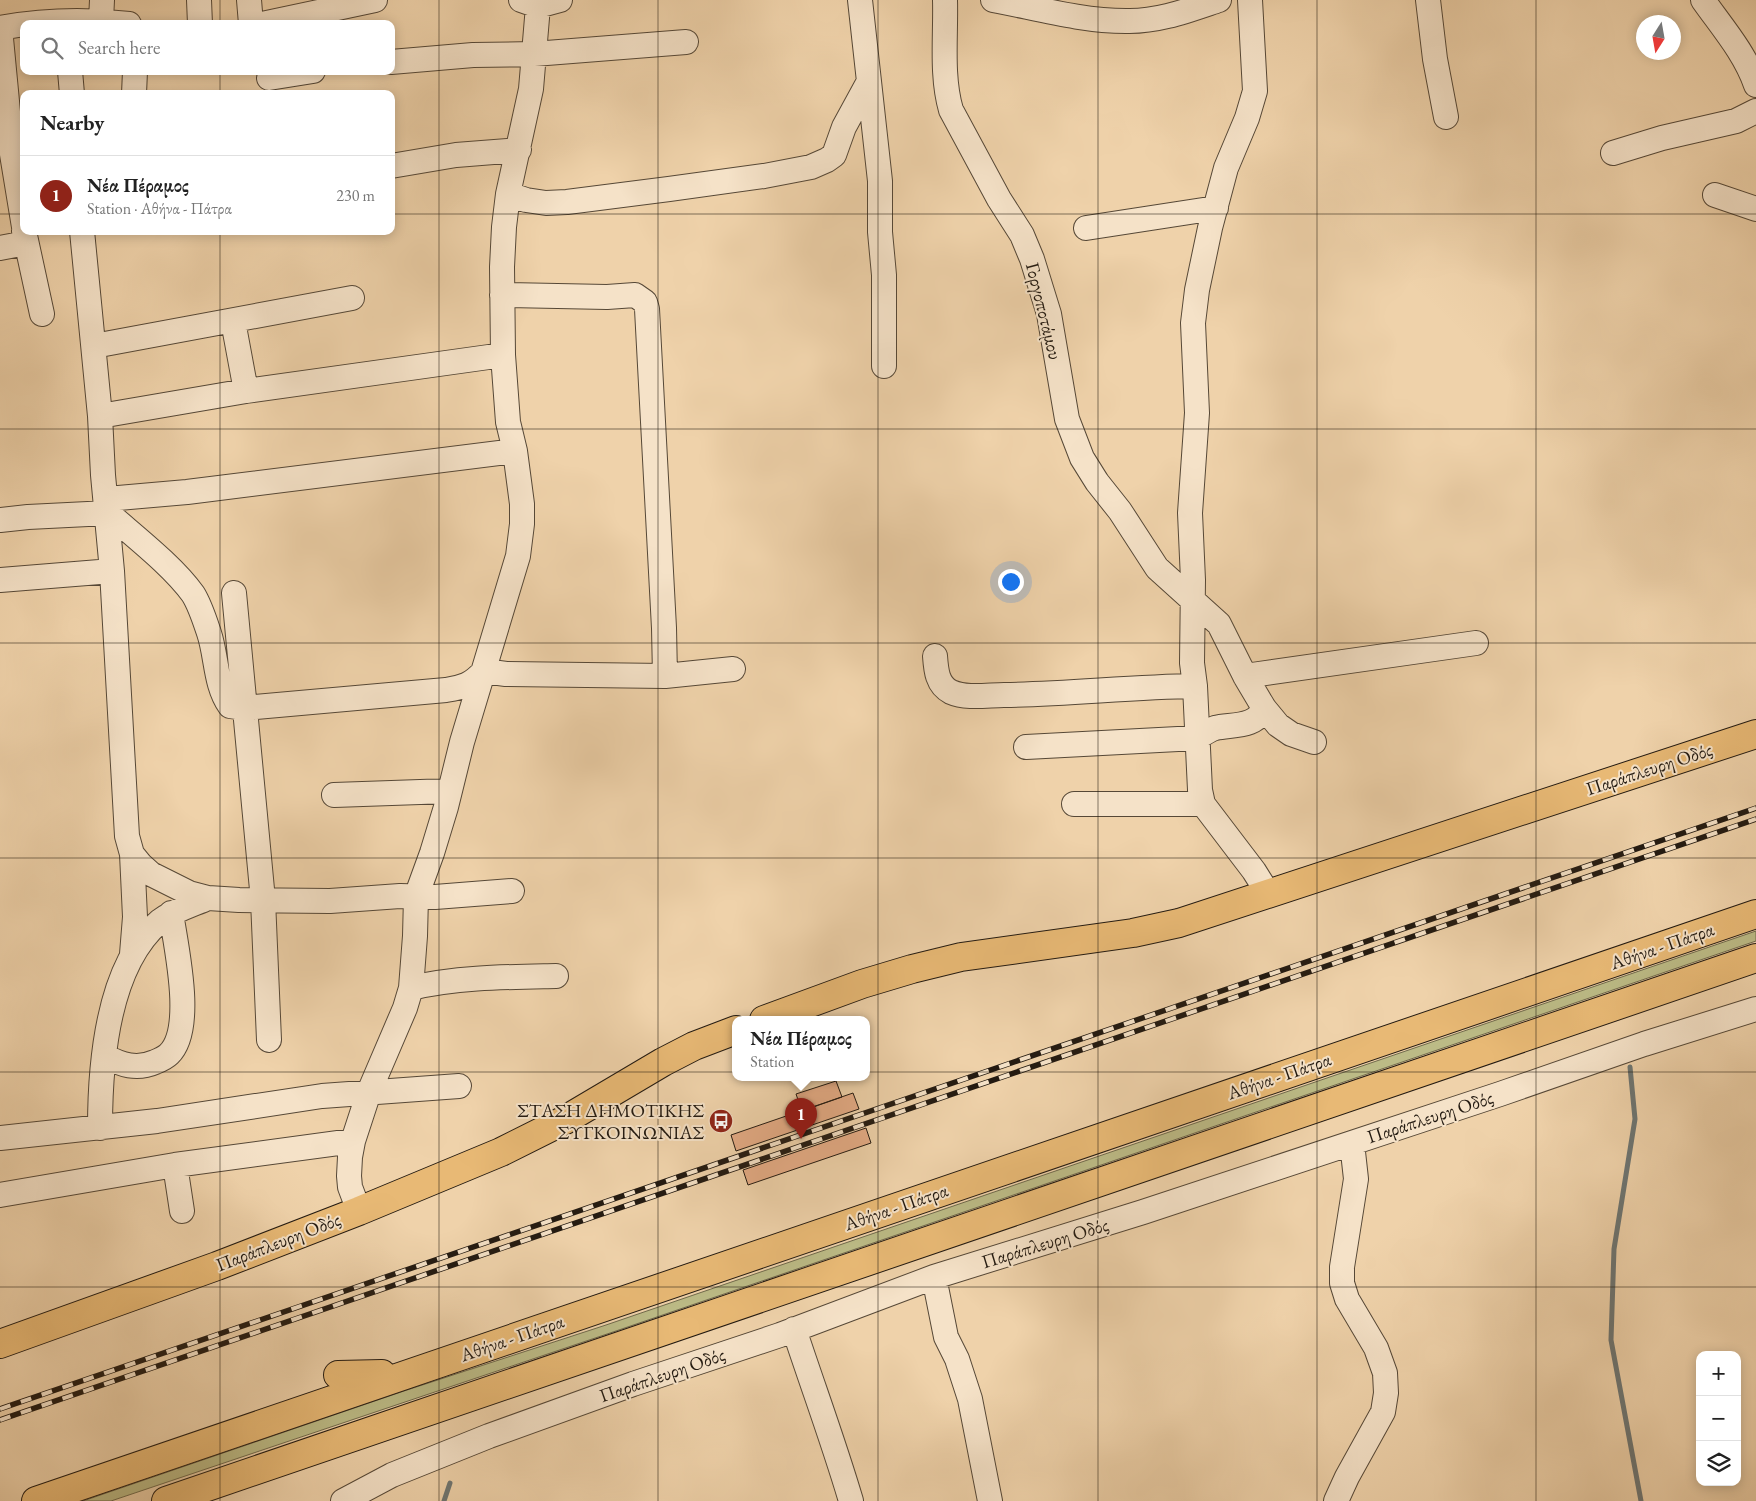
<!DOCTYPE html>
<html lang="en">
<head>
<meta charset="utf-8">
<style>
  body { margin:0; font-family:"EB Garamond",serif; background:#f6f6f6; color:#222 }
  .controls { position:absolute; right:15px; bottom:15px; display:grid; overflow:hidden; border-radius:10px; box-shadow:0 2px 12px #0003 }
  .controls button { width:45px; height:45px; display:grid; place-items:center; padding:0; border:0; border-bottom:1px solid #e0e0e0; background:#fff; color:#222; font:25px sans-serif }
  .compass { position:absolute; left:1636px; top:15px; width:45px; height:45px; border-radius:50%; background:#fff; box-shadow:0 2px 12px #0003; rotate:191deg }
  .you { position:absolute; left:1010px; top:581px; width:18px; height:18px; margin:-12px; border:4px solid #fff; border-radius:50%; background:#1a73e8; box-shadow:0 0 0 8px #1a73e833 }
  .badge { display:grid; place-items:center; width:32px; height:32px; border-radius:50%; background:#8f2418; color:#fff; font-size:16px; font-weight:700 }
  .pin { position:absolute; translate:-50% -41px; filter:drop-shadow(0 1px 2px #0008) }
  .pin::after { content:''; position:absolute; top:26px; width:18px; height:15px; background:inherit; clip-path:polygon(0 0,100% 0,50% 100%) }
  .popup { position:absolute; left:732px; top:1016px; width:138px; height:65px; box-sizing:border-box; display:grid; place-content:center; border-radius:10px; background:#fff; filter:drop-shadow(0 1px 4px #0005); font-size:16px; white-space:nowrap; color:#767676 }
  .popup b { font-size:19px; color:#222 }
  .popup::after { content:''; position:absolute; left:50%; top:100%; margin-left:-10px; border:10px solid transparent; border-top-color:#fff }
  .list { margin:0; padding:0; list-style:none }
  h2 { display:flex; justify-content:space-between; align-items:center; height:65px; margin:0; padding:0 20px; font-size:21px }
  h2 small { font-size:16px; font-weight:400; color:#767676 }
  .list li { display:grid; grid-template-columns:32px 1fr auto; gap:15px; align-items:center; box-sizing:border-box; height:80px; padding:0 20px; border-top:1px solid #e0e0e0 }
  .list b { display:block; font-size:19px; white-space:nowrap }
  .list p { margin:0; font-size:16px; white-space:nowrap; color:#767676 }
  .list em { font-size:16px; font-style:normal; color:#767676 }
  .icon { flex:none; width:28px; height:28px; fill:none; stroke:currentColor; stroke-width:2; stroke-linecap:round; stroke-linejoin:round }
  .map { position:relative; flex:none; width:1756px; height:1501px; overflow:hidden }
  .search { position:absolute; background:#fff; box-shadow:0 2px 12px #0003; left:20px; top:20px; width:375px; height:55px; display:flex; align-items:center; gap:12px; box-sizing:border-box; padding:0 18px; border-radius:10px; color:#767676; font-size:19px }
  .panel { position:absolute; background:#fff; box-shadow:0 2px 12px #0003; left:20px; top:90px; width:375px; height:145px; border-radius:10px }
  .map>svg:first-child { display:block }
  .green { fill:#bcbb86; stroke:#706a4c }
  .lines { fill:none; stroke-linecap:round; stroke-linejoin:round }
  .stream { stroke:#6e7673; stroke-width:5 }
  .building { fill:#e5ac86; stroke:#231a11 }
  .minor-casing { stroke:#564837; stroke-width:26 }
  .major-casing { stroke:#231a11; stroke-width:30 }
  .highway-casing { stroke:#231a11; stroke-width:30 }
  .minor { stroke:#f5e2c8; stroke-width:24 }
  .major { stroke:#e8b975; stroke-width:28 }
  .highway { stroke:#e8b975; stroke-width:28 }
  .rail-casing { stroke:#231a11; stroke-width:5.5 }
  .rail { stroke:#f5e2c8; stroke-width:4; stroke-dasharray:11; stroke-linecap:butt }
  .grid { fill:none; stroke:#231a11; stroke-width:1; stroke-opacity:0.55 }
  .labels { text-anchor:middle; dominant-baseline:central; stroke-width:4; stroke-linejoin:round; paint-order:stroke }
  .street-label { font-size:19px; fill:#231a11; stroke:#f5e2c8 }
  .poi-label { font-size:19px; fill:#231a11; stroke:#f5e2c8; text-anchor:end }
</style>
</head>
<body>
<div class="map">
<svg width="1756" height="1501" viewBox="0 0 1756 1501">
  <rect width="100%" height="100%" fill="#efd2aa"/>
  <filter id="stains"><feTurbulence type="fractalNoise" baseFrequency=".004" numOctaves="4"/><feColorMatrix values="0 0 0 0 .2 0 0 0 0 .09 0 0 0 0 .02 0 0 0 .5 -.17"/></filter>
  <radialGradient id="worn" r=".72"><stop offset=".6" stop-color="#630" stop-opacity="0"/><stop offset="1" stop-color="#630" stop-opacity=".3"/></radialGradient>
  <path class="green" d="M1756 931V941L610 1333 111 1501H83L404 1391 606 1325Z"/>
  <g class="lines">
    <path class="stream" d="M1630 1067 1635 1119 1614 1249 1611 1340 1641 1501
      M444 1501 450 1483"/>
  </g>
  <path class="building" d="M836 1081 842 1097 802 1111 796 1094Z
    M853 1093 859 1109 736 1151 731 1135Z
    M866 1128 871 1143 748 1185 743 1170Z"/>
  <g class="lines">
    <g class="minor-casing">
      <path id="minor" d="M199 0 200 24
        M249 0 251 24
        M521 0 538 6 560 0
        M860 0 880 181V232L884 275V366
        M945 0C946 36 941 76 951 110L999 199 1022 235 1032 259 1049 314 1067 419 1082 458 1097 482 1120 511 1157 568 1219 624 1245 676 1264 708 1278 725 1291 734 1314 742
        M993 0C1036 8 1082 21 1126 21 1158 22 1189 10 1219 0
        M1250 0 1255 91 1247 118 1226 168 1210 228 1197 290 1193 323 1197 413 1190 513 1193 580 1192 663 1195 686 1200 790 1203 804 1254 871 1269 895
        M1428 0 1435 59 1446 117
        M1703 0C1722 27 1745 53 1756 85
        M101 21 102 0
        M262 24 375 0
        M0 28 12 154 24 227
        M0 28C43 20 85 19 129 24
        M391 62 473 55 534 54 686 42
        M70 71 72 94
        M269 78 313 71
        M134 94 135 71
        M1613 153 1662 138 1736 121 1756 111
        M391 166 456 155 519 150
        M508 194 526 200 546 203 567 202 669 189 764 176 811 167 827 160 834 155 844 127 868 83
        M1715 195 1756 209
        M1086 228 1216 208
        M24 231 42 314
        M82 231 100 416 246 391 503 355
        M0 248 26 243
        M502 295 607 297 635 295 645 302 647 309 664 628 665 676
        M233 321 246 391
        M94 346 352 298
        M107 499 187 492 515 451
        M0 520 28 517 108 513C134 536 173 566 193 594 200 605 205 621 209 633 217 657 215 685 230 706L244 708 446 690C464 687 471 685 484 671L506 674 665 676 733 669
        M112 571 127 836 132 854 141 865 151 874 189 893 208 898 239 900 330 901 400 896 435 897 512 891
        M0 580 112 571 103 475 100 416
        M234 593 263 900 269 1040
        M935 656C936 670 937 685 951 692 967 699 988 695 1004 695 1068 694 1131 687 1195 686
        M1245 676 1476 643
        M1026 747 1197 738C1203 734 1209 730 1215 728 1232 724 1256 728 1264 708
        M334 795 449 791
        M1074 804H1203
        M132 954 135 917 132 854
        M411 988C458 977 507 977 556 976
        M105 1056C121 1065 137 1070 155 1062 160 1060 165 1058 169 1054 195 1029 176 947 171 913
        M100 1128C100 1063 107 966 160 921 174 910 192 905 208 898
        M0 1138 157 1121 322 1096 459 1086
        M175 1165 182 1211
        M0 1195 175 1165 353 1141
        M359 1211 350 1187 349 1176 350 1157 353 1141 369 1092 405 1008 411 988 415 936 416 897 432 853 446 807 462 742 518 556 522 524V504L515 451 508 422 503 355 502 267 504 227 508 194 531 89 538 6
        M934 1277 946 1337 957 1359 970 1399 990 1501
        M794 1329C813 1387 834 1443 851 1501
        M343 1501 392 1475 489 1436 633 1384 780 1335 934 1277 1143 1212 1500 1094 1644 1044 1756 1009
        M1336 1501 1347 1477 1383 1412 1386 1393 1385 1373 1376 1348 1347 1299 1342 1283V1267L1356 1179 1352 1143"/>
    </g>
    <g class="major-casing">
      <path id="major" d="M764 1020 862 984 912 969 961 957 1133 933 1179 923 1756 734
        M0 1344 217 1266 359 1211 501 1152 565 1120 663 1062 694 1046 736 1030"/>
    </g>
    <g class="highway-casing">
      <path id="highway" d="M338 1375 382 1374
        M36 1501 1756 914
        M166 1501 1756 958"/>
    </g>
    <use href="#minor" class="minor"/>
    <use href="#major" class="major"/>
    <use href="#highway" class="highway"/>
    <g class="rail-casing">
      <path id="rail" d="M0 1409 1756 808
        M0 1420 1756 819"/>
    </g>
    <use href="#rail" class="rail"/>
  </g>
  <path class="grid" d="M220 0V24M439 0V1501M658 0V1501M878 0V1501M1098 0V1501M1317 0V1501M1536 0V1501M220 71V94M0 214H24M391 214H1756M220 231V1501M0 429H1756M0 643H1756M0 858H1756M0 1072H1756M0 1287H1756"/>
  <defs>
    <g id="bus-disc" transform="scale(1.25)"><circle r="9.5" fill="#8f2418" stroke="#f5e2c8"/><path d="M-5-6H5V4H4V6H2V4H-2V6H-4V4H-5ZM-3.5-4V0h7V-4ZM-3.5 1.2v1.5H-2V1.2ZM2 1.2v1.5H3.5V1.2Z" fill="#fff"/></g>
  </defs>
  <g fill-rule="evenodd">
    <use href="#bus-disc" x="721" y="1121"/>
  </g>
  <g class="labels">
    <g class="street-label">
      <text transform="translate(1044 311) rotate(76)">Γοργοποτάμου</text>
      <text transform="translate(1649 769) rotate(-18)">Παράπλευρη Οδός</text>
      <text transform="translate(1662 946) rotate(-19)">Αθήνα - Πάτρα</text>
      <text transform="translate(1279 1076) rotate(-19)">Αθήνα - Πάτρα</text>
      <text transform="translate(1430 1117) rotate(-18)">Παράπλευρη Οδός</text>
      <text transform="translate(896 1207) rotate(-19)">Αθήνα - Πάτρα</text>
      <text transform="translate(278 1242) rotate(-21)">Παράπλευρη Οδός</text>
      <text transform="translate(1045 1243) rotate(-17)">Παράπλευρη Οδός</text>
      <text transform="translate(512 1338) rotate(-19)">Αθήνα - Πάτρα</text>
      <text transform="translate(662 1375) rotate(-19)">Παράπλευρη Οδός</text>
    </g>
    <g class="poi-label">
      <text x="704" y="1110">ΣΤΑΣΗ ΔΗΜΟΤΙΚΗΣ<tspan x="704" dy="22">ΣΥΓΚΟΙΝΩΝΙΑΣ</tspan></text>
    </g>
  </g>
  <rect width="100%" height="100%" filter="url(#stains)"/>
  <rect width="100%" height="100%" fill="url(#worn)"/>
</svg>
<div class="controls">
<button>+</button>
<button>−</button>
<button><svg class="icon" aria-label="layers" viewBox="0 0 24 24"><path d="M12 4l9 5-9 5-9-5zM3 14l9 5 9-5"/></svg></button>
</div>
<svg class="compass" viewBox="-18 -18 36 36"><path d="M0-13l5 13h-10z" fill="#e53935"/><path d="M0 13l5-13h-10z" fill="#767676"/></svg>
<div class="you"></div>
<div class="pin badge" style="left:801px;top:1139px">1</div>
<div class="popup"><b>Νέα Πέραμος</b>Station</div>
<div class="search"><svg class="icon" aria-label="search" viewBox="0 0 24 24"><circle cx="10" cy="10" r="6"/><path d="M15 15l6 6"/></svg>Search here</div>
<section class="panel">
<h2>Nearby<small></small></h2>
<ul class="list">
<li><span class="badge">1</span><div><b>Νέα Πέραμος</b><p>Station · Αθήνα - Πάτρα</p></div><em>230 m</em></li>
</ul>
</section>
</div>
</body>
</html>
